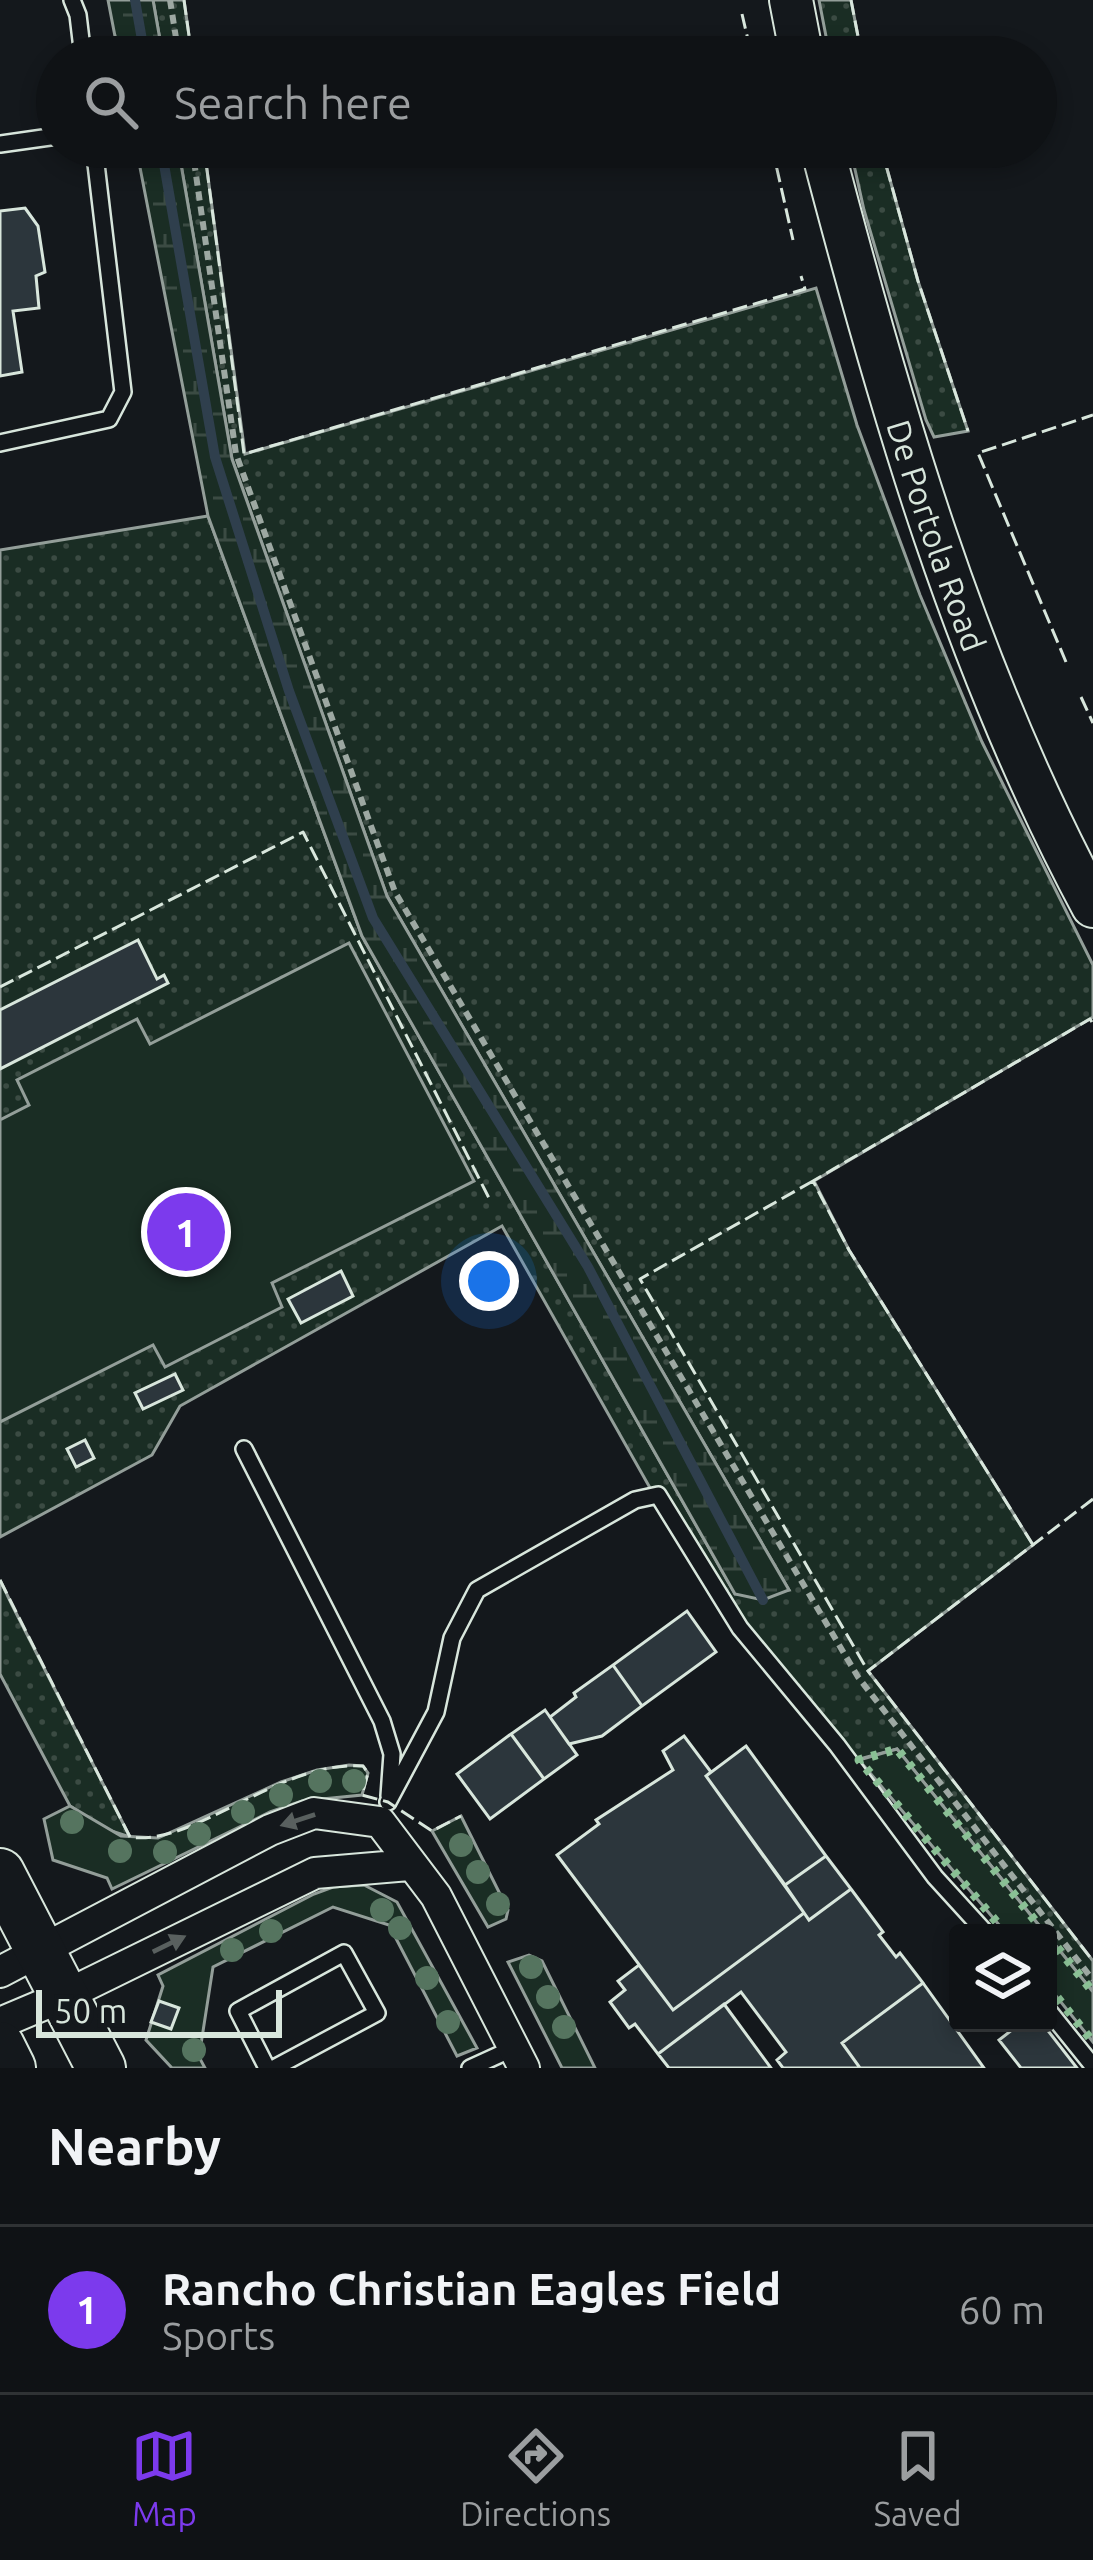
<!DOCTYPE html>
<html lang="en">
<head>
<meta charset="utf-8">
<style>
  body { margin:0; font-family:Ubuntu,sans-serif; background:#1d2022; color:#f1f3f6 }
  .controls { position:absolute; right:36px; bottom:36px; display:grid; overflow:hidden; border-radius:12px; box-shadow:0 6px 18px #0003 }
  .controls button { width:108px; height:108px; display:grid; place-items:center; padding:0; border:0; border-bottom:3px solid #2f3234; background:#0f1215; color:#f1f3f6; font:60px sans-serif }
  .scale { position:absolute; left:36px; bottom:30px; width:246px; box-sizing:border-box; padding-left:12px; border:6px solid #d8e6dc; border-top:0; font-size:33px; line-height:42px; white-space:nowrap; color:#d8e6dc; -webkit-text-stroke:9px #14181c; paint-order:stroke }
  .you { position:absolute; left:489px; top:1281px; width:42px; height:42px; margin:-30px; border:9px solid #fff; border-radius:50%; background:#1a73e8; box-shadow:0 0 0 18px #1a73e833 }
  .badge { display:grid; place-items:center; width:78px; height:78px; border-radius:50%; background:#7c3aed; color:#fff; font-size:39px; font-weight:700 }
  .pin { position:absolute; translate:-50% -50%; border:6px solid #fff; box-shadow:0 3px 12px #0006 }
  .list { margin:0; padding:0; list-style:none }
  h2 { display:flex; justify-content:space-between; align-items:center; height:156px; margin:0; padding:0 48px; font-size:51px }
  h2 small { font-size:39px; font-weight:400; color:#9b9ea0 }
  .list li { display:grid; grid-template-columns:78px 1fr auto; gap:36px; align-items:center; box-sizing:border-box; height:168px; padding:0 48px; border-top:3px solid #2f3234 }
  .list b { display:block; font-size:45px; white-space:nowrap }
  .list p { margin:0; font-size:39px; white-space:nowrap; color:#9b9ea0 }
  .list em { font-size:39px; font-style:normal; color:#9b9ea0 }
  .icon { flex:none; width:66px; height:66px; fill:none; stroke:currentColor; stroke-width:2; stroke-linecap:round; stroke-linejoin:round }
  .map { position:relative; flex:none; width:1093px; height:2068px; overflow:hidden }
  .search { position:absolute; background:#0f1215; box-shadow:0 6px 18px #0003; left:36px; right:36px; top:36px; height:132px; display:flex; align-items:center; gap:30px; box-sizing:border-box; padding:0 42px; border-radius:66px; color:#9b9ea0; font-size:45px }
  .sheet { height:324px; background:#0f1215 }
  nav { display:flex; justify-content:space-around; align-items:center; box-sizing:border-box; height:168px; border-top:3px solid #2f3234; background:#0f1215; font-size:33px; color:#9b9ea0 }
  nav a { display:grid; justify-items:center; gap:6px }
  nav .on { color:#7c3aed }
  .map>svg:first-child { display:block }
  .grass { fill:url(#grass-dots); stroke:#939e99; stroke-width:3 }
  .wetland { fill:url(#wetland-marsh); stroke:#939e99; stroke-width:3 }
  .green { fill:#1a2d24; stroke:#939e99; stroke-width:3 }
  .lines { fill:none; stroke-linecap:round; stroke-linejoin:round }
  .stream { stroke:#2f3f4d; stroke-width:10 }
  .building { fill:#2c363c; stroke:#d8e6dc; stroke-width:3 }
  .lane-casing { stroke:#d8e6dc; stroke-width:20 }
  .street-casing { stroke:#d8e6dc; stroke-width:34 }
  .secondary-casing { stroke:#d8e6dc; stroke-width:46 }
  .primary-casing { stroke:#d8e6dc; stroke-width:52 }
  .path { stroke:#9da8a2; stroke-width:6; stroke-dasharray:9 6; stroke-linecap:butt }
  .lane { stroke:#14181c; stroke-width:15 }
  .street { stroke:#14181c; stroke-width:30 }
  .secondary { stroke:#14181c; stroke-width:42 }
  .primary { stroke:#14181c; stroke-width:48 }
  .hedge { stroke:#8ac095; stroke-width:9; stroke-dasharray:6 9; stroke-linecap:butt }
  .fence { stroke:#d8e6dc; stroke-width:3; stroke-dasharray:15 6; stroke-linecap:butt }
  .tree { fill:#55745f }
  .oneway { fill:#59605f }
  .labels { text-anchor:middle; dominant-baseline:central; stroke-width:9; stroke-linejoin:round; paint-order:stroke }
  .street-label { font-size:33px; fill:#d8e6dc; stroke:#14181c }
</style>
</head>
<body>
<div class="map">
<svg width="1093" height="2068" viewBox="0 0 1093 2068">
  <defs>
    <pattern id="grass-dots" width="8" height="8" patternUnits="userSpaceOnUse" patternTransform="scale(3)"><rect width="8" height="8" fill="#1a2d24"/><path d="M2 2h.1M6 6h.1" fill="none" stroke="#3b4b43" stroke-width="1.8" stroke-linecap="round"/></pattern>
    <pattern id="wetland-marsh" width="20" height="14" patternUnits="userSpaceOnUse" patternTransform="scale(3)"><rect width="20" height="14" fill="#1a2d24"/><path d="M1 5h8M5 5V1M11 12h8M15 12V8" fill="none" stroke="#3b4b43"/></pattern>
  </defs>
  <rect width="100%" height="100%" fill="#14181c"/>
  <path class="grass" d="M153 0H184L192 57H163Z
    M819 0H851L862 57H830Z
    M178 147H204L245 454 816 288 857 425 920 595 982 742 1093 965V1017L814 1181 849 1250 1033 1545 868 1671 1093 1961V1992L897 1749 852 1761 729 1610 710 1594 502 1226 180 1406 152 1455 0 1537V550L208 516 362 936 735 1594 789 1590 387 896 232 459Z
    M850 147H881L918 281 968 431 934 437 926 420 864 210Z
    M0 1580 12 1605 130 1837 102 1828 70 1806 0 1674Z"/>
  <path class="wetland" d="M108 0H153L163 57H119Z
    M136 147H178L232 459 387 896 789 1590 763 1600 735 1594 362 936 208 516Z"/>
  <path class="green" d="M349 943 474 1181 272 1283 282 1307 165 1367 153 1345 0 1422V1120L29 1105 17 1080 137 1019 150 1044Z
    M897 1749 1045 1933H1006L859 1760Z
    M349 1765 363 1766 368 1773 362 1795 302 1801 270 1812 112 1889 107 1878 53 1860 44 1819 70 1806 121 1836 158 1838 281 1782 317 1770Z
    M461 1816 508 1910 506 1919 488 1927 432 1831Z
    M364 1885 397 1902 477 2048 457 2056 389 1925 333 1907 213 1967 199 2057 205 2068H172L146 2040 163 1986 158 1975 314 1894 333 1887Z
    M1048 1936 1093 1992V2042L1048 1986Z
    M529 1955 542 1961 595 2068H562L508 1962Z"/>
  <g class="lines">
    <path class="stream" d="M135 0 145 57
      M161 147 215 457 289 691 373 918 588 1267 763 1600"/>
  </g>
  <path class="building" d="M25 208 38 226 45 272 36 276 39 308 13 311 22 372 0 376V211Z
    M138 940 157 979 164 975 168 983 0 1069V1010Z
    M341 1271 353 1296 301 1323 288 1299Z
    M175 1374 183 1390 143 1409 135 1393Z
    M85 1440 94 1458 76 1467 67 1449Z
    M687 1611 716 1652 642 1706 613 1665Z
    M613 1665 642 1706 602 1736 569 1744 550 1717 576 1697 574 1693Z
    M545 1710 577 1755 544 1779 511 1734Z
    M511 1734 544 1779 490 1819 457 1774Z
    M684 1736 711 1772 706 1776 804 1913 673 2010 557 1855 599 1824 596 1820 673 1770 663 1751Z
    M746 1746 826 1856 785 1885 706 1776Z
    M826 1856 851 1889 809 1920 785 1885Z
    M851 1889 883 1932 879 1935 896 1957 900 1953 923 1983 842 2043 860 2068H783L777 2060 786 2052 741 1992 658 2054 635 2024 629 2028 610 2002 625 1990 618 1981 639 1965 673 2010 804 1913 809 1920Z
    M923 1983 984 2068H860L842 2043Z
    M159 2001 179 2008 171 2029 151 2022Z
    M724 2004 771 2068H669L658 2054Z
    M1021 2023H1042L1077 2068H1021L999 2040Z"/>
  <g class="lines">
    <g class="lane-casing">
      <path id="lane" d="M72 0 78 15 83 57
        M0 144 57 136
        M0 443 109 419 123 392 94 147
        M244 1449 382 1721 392 1754 389 1796
        M388 1802 436 1712 452 1638 477 1590 635 1500 658 1495 740 1628 837 1745 935 1877 986 1933
        M1048 2010 1093 2066
        M267 2068 238 2011 344 1953 377 2013 274 2068
        M470 2068 514 2048"/>
    </g>
    <g class="street-casing">
      <path id="street" d="M0 1972 270 1830 314 1813 380 1822 436 1896 524 2068
        M0 2023 64 1996 315 1873 409 1865"/>
    </g>
    <g class="secondary-casing">
      <g id="secondary">
        <path d="M791 0 802 57"/>
        <path id="s1" d="M822 147C890 407 965 668 1093 906"/>
      </g>
    </g>
    <g class="primary-casing">
      <path id="primary" d="M0 1873 101 2068
        M0 2046 11 2068"/>
    </g>
    <path class="path" d="M170 0 179 57
      M192 147 236 454 395 892 858 1677 1093 1980"/>
    <use href="#lane" class="lane"/>
    <use href="#street" class="street"/>
    <use href="#secondary" class="secondary"/>
    <use href="#primary" class="primary"/>
    <path class="hedge" d="M1006 1933 859 1760 897 1749 1045 1933
      M1048 1936 1093 1992
      M1048 1986 1093 2042"/>
    <path class="fence" d="M184 0 192 57
      M851 0 862 57
      M742 14 752 57
      M204 147 244 454 805 289 801 276
      M772 147 793 240
      M881 147 918 281 968 431
      M1066 662 978 453 1093 415
      M1081 697 1093 723
      M0 987 303 832 491 1202
      M813 1181 640 1279 868 1671
      M1093 1499 868 1671 1093 1961
      M1033 1545 849 1250 813 1181 1090 1019 1093 1024
      M0 1580 130 1837C195 1847 279 1760 363 1766L368 1773 362 1795 388 1802 432 1831 461 1816"/>
  </g>
  <g class="tree">
    <circle cx="320" cy="1781" r="12"/>
    <circle cx="354" cy="1781" r="12"/>
    <circle cx="281" cy="1795" r="12"/>
    <circle cx="243" cy="1812" r="12"/>
    <circle cx="72" cy="1822" r="12"/>
    <circle cx="199" cy="1834" r="12"/>
    <circle cx="461" cy="1845" r="12"/>
    <circle cx="120" cy="1851" r="12"/>
    <circle cx="165" cy="1852" r="12"/>
    <circle cx="478" cy="1872" r="12"/>
    <circle cx="498" cy="1904" r="12"/>
    <circle cx="382" cy="1910" r="12"/>
    <circle cx="400" cy="1928" r="12"/>
    <circle cx="271" cy="1931" r="12"/>
    <circle cx="232" cy="1950" r="12"/>
    <circle cx="531" cy="1967" r="12"/>
    <circle cx="427" cy="1978" r="12"/>
    <circle cx="548" cy="1997" r="12"/>
    <circle cx="448" cy="2022" r="12"/>
    <circle cx="564" cy="2027" r="12"/>
    <circle cx="194" cy="2050" r="12"/>
  </g>
  <defs><path id="oneway-solid" d="M-6-.8H1V-3.2L6.5 0L1 3.2V.8H-6Z" transform="scale(3)"/></defs>
  <g class="oneway">
    <use href="#oneway-solid" transform="translate(298 1820) rotate(162)"/>
    <use href="#oneway-solid" transform="translate(169 1944) rotate(-26)"/>
  </g>
  <g class="labels">
    <g class="street-label">
      <text stroke="none"><textPath href="#s1" startOffset="405">De Portola Road</textPath></text>
    </g>
  </g>
</svg>
<div class="controls">
<button><svg class="icon" aria-label="layers" viewBox="0 0 24 24"><path d="M12 4l9 5-9 5-9-5zM3 14l9 5 9-5"/></svg></button>
</div>
<div class="scale">50 m</div>
<div class="you"></div>
<div class="pin badge" style="left:186px;top:1232px">1</div>
<div class="search"><svg class="icon" aria-label="search" viewBox="0 0 24 24"><circle cx="10" cy="10" r="6"/><path d="M15 15l6 6"/></svg>Search here</div>
</div>
<section class="sheet">
<h2>Nearby<small></small></h2>
<ul class="list">
<li><span class="badge">1</span><div><b>Rancho Christian Eagles Field</b><p>Sports</p></div><em>60 m</em></li>
</ul>
</section>
<nav>
<a class="on"><svg class="icon" aria-label="map" viewBox="0 0 24 24"><path d="M3 6l6-2 6 2 6-2v14l-6 2-6-2-6 2zM9 4v14M15 6v14"/></svg>Map</a>
<a><svg class="icon" aria-label="directions" viewBox="0 0 24 24"><path d="M12 3l9 9-9 9-9-9zM9 14v-3h6M13 9l2 2-2 2"/></svg>Directions</a>
<a><svg class="icon" aria-label="saved" viewBox="0 0 24 24"><path d="M7 4h10v16l-5-4-5 4z"/></svg>Saved</a>
</nav>
</body>
</html>
